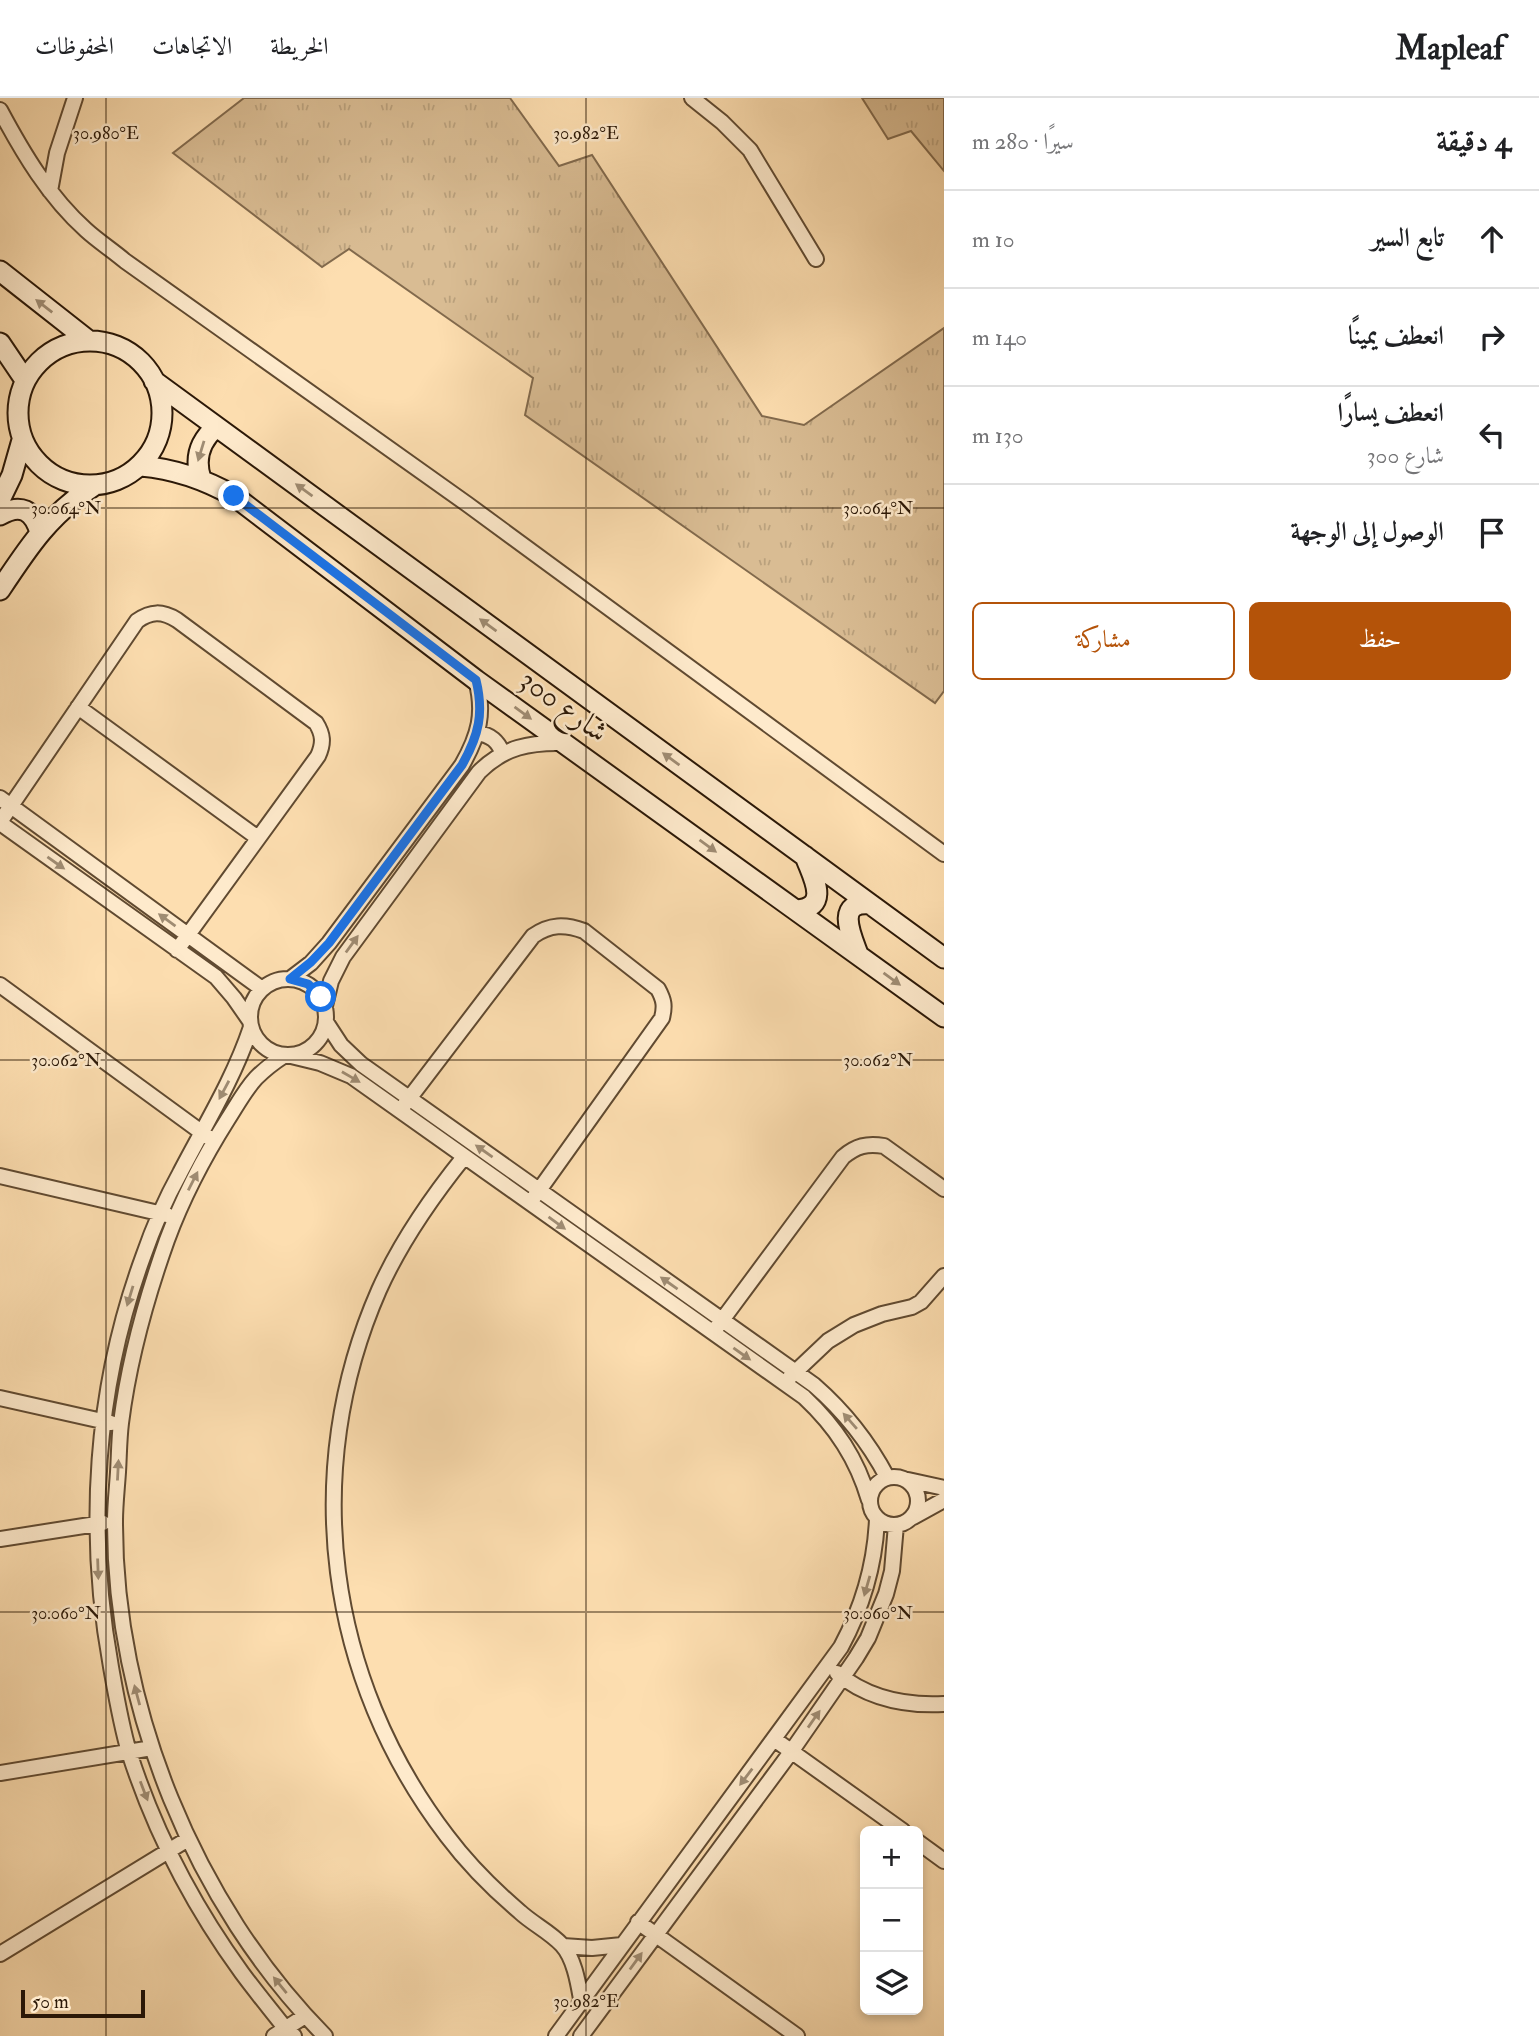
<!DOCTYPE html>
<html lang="ar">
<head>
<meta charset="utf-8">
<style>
  body { margin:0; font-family:"IM FELL Double Pica",Amiri,serif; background:#f2f2f2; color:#202124; direction:rtl }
  .controls { position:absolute; right:21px; bottom:21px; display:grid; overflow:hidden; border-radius:10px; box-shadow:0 4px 10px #0003 }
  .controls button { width:63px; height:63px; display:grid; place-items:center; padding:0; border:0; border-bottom:2px solid #e0e0e0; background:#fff; color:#202124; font:35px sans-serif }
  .scale { position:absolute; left:21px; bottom:18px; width:124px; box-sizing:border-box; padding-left:7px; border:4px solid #2b1807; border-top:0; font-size:19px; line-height:24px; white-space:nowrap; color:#2b1807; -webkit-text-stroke:5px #feeacc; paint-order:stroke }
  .stop { position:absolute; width:21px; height:21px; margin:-16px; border:5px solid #1a73e8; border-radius:50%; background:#fff }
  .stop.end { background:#1a73e8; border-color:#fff; box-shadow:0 2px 7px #0008 }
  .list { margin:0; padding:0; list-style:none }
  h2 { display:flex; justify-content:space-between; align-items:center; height:91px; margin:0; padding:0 28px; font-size:30px }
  h2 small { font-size:23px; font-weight:400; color:#757577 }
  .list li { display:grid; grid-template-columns:46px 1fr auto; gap:21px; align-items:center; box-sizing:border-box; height:98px; padding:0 28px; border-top:2px solid #e0e0e0 }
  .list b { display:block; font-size:26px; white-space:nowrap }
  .list p { margin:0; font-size:23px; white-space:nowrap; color:#757577 }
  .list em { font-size:23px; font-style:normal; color:#757577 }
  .actions { display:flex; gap:14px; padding:21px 28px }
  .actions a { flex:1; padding:16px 0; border:2px solid #b45309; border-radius:10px; text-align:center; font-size:24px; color:#b45309 }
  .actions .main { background:#b45309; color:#fff }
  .icon { flex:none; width:38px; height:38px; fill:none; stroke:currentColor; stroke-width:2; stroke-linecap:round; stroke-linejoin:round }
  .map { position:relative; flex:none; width:944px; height:1938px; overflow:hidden; direction:ltr }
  header { display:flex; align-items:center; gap:42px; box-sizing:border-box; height:98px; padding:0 35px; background:#fff; border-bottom:2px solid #e0e0e0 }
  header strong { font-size:33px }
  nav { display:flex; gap:38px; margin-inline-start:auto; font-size:24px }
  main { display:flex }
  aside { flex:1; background:#fff }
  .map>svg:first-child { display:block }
  .park { fill:url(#park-tufts); stroke:#826a4d; stroke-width:2 }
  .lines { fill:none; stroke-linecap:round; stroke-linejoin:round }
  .street-casing { stroke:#604a31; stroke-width:18 }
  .secondary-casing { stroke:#2b1807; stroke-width:23 }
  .street { stroke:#feeacc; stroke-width:14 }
  .secondary { stroke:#feeacc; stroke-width:19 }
  .oneway { fill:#9f8c73 }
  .route { stroke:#1a73e8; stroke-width:9 }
  .ticks { fill:none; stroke:#2b1807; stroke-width:2; stroke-opacity:0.45 }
  .labels { text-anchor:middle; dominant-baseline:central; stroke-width:5; stroke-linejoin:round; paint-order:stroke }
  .street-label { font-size:30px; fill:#2b1807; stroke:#feeacc }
  .ticks-label { font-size:18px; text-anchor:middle; fill:#2b1807; stroke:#feeacc; stroke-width:5; stroke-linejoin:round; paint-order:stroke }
</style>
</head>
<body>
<header>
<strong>Mapleaf</strong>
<nav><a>الخريطة</a><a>الاتجاهات</a><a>المحفوظات</a></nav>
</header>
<main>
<aside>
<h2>4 دقيقة<small>سيرًا · 280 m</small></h2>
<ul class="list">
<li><svg class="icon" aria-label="ahead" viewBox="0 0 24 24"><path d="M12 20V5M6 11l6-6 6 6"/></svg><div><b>تابع السير</b></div><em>10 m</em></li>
<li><svg class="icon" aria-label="right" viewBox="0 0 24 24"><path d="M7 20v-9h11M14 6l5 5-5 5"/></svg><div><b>انعطف يمينًا</b></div><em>140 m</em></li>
<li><svg class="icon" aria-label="left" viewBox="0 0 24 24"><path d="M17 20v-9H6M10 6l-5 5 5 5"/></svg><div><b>انعطف يسارًا</b><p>شارع 300</p></div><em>130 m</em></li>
<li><svg class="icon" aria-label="arrive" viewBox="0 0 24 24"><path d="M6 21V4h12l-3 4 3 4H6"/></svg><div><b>الوصول إلى الوجهة</b></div></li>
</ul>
<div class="actions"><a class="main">حفظ</a><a>مشاركة</a></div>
</aside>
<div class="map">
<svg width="944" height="1938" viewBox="0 0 944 1938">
  <defs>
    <pattern id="park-tufts" width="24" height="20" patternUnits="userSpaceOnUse" patternTransform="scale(1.75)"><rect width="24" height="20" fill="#d9bc93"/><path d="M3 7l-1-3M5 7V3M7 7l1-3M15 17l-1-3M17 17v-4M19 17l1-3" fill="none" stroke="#baa17d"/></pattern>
  </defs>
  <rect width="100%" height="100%" fill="#fddeb0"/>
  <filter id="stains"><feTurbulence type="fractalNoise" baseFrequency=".00286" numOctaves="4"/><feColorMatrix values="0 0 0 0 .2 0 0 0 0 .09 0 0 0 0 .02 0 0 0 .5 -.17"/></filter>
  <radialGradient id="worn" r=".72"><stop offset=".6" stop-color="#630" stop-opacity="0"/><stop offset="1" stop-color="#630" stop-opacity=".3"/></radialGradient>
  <path class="park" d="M244 0H510L559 68 592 57 762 318 804 327 944 230V593L935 605 525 317 533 280 349 151 322 169 173 55Z
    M862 0H944V73L911 33 888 41Z"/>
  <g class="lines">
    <g class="street-casing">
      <path id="street" d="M692 0 722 24 750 52 816 161
        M0 12C23 55 49 99 86 132 98 143 112 152 125 163L467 406 944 756
        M50 93 57 55 75 0
        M78 609 258 740
        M477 635C491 637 498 643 503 656
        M0 700 262 891
        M0 724 137 523C151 513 162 513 177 522L316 625C323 636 324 645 318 658L177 852
        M0 725 216 879 234 900 250 923
        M250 919a38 38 0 1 1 76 0a38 38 0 1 1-76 0Z
        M290 881 311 865 329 845 462 667C479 637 485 615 476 582
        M0 887 208 1039
        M325 908 331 883 343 859 479 674C504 649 530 644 564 645
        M326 924 341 947 361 966 814 1287C845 1314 868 1343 887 1379
        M251 929C234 980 205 1027 180 1075 165 1102 153 1130 143 1159 95 1290 86 1432 111 1569 116 1597 121 1627 129 1654 154 1732 194 1809 242 1875 256 1894 271 1912 285 1930L294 1938
        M285 957C274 964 265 971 256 980 245 992 237 1007 228 1021 204 1059 183 1099 167 1142 146 1201 129 1262 121 1325 119 1341 119 1358 118 1374 117 1390 115 1407 115 1423 114 1608 195 1807 325 1938
        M287 957 320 965 351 978 804 1299C836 1329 857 1361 869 1402
        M405 1006 533 838C550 826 565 826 584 833L658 891C664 902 665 908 662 920L535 1098
        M464 1059C431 1100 401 1143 379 1192 299 1374 327 1581 447 1738 468 1766 493 1791 520 1814 533 1826 550 1834 562 1847 574 1860 578 1884 581 1901
        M0 1078 167 1117
        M717 1229 843 1059C856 1048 867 1045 884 1048L944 1091
        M790 1279 828 1243 854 1227 882 1216 912 1209 921 1204 944 1178
        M0 1300 111 1325
        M870 1403a24 24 0 1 1 48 0a24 24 0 1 1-48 0Z
        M908 1382 944 1390
        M913 1419 944 1402
        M0 1441 103 1425
        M837 1575C867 1600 906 1608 944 1606
        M774 1641 903 1733
        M0 1675 152 1650
        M918 1744 944 1763
        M638 1824 797 1938
        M563 1848 592 1850 622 1847
        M0 1856 188 1741
        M274 1938 305 1918
        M556 1938 841 1549C863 1508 875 1468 877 1421
        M581 1938 791 1654 856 1560 868 1540 886 1496 892 1473 896 1427"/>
    </g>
    <g class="secondary-casing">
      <path id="secondary" d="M0 173 89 243
        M18 315a72 72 0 1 1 144 0a72 72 0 1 1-144 0Z
        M0 245 25 282
        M154 283 944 860
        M141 368C175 371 204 381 234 398L476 582 944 919
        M201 381C194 360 200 343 216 329
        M0 402 12 377 22 342
        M0 417C21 405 33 412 40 434
        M0 492C29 448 50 416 95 387
        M798 812C831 808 812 778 805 758
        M858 856C851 837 835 803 870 806"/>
    </g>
    <use href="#street" class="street"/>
    <use href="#secondary" class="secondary"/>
  </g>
  <defs><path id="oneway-solid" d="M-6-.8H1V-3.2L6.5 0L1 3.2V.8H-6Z" transform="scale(1.75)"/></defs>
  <g class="oneway">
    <use href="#oneway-solid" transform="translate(44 208) rotate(-142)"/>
    <use href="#oneway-solid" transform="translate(201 353) rotate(107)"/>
    <use href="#oneway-solid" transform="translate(304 392) rotate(-144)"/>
    <use href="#oneway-solid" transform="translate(488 527) rotate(-144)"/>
    <use href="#oneway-solid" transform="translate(523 615) rotate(36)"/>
    <use href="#oneway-solid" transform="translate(671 661) rotate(-144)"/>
    <use href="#oneway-solid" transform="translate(708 748) rotate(36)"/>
    <use href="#oneway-solid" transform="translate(56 765) rotate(35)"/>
    <use href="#oneway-solid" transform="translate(167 822) rotate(-144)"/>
    <use href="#oneway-solid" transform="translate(352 846) rotate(-54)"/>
    <use href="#oneway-solid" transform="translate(892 881) rotate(36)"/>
    <use href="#oneway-solid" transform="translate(351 979) rotate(30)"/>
    <use href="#oneway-solid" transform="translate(224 992) rotate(118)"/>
    <use href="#oneway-solid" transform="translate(484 1053) rotate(-145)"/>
    <use href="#oneway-solid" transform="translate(193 1083) rotate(-63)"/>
    <use href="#oneway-solid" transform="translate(557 1125) rotate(36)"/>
    <use href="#oneway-solid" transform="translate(669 1185) rotate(-145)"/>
    <use href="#oneway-solid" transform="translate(130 1198) rotate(107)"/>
    <use href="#oneway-solid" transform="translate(742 1256) rotate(35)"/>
    <use href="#oneway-solid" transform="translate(850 1323) rotate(-131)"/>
    <use href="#oneway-solid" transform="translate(118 1372) rotate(-87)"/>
    <use href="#oneway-solid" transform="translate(98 1471) rotate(88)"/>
    <use href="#oneway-solid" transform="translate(867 1488) rotate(106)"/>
    <use href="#oneway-solid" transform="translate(137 1597) rotate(-105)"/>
    <use href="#oneway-solid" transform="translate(814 1621) rotate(-55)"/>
    <use href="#oneway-solid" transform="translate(746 1679) rotate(127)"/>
    <use href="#oneway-solid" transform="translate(144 1693) rotate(69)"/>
    <use href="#oneway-solid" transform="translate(636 1863) rotate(-54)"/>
    <use href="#oneway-solid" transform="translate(280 1887) rotate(-129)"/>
  </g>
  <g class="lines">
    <path class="route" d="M234 398 476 582C484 615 479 637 462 667L329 845 311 864 290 881 308 886 321 899"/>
  </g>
  <path class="ticks" d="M106 0V1938M586 0V1938M0 410H944M0 962H944M0 1514H944"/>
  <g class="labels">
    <g class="street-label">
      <text transform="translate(564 608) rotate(36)">شارع 300</text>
    </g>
  </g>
  <g class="ticks-label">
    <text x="106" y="41">30.980°E</text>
    <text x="586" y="41">30.982°E</text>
    <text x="66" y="416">30.064°N</text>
    <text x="878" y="416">30.064°N</text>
    <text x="66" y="968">30.062°N</text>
    <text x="878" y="968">30.062°N</text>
    <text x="66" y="1521">30.060°N</text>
    <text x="878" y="1521">30.060°N</text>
    <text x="586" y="1909">30.982°E</text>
  </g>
  <rect width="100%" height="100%" filter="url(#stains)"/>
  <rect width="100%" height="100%" fill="url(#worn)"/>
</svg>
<div class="controls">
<button>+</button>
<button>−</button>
<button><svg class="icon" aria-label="layers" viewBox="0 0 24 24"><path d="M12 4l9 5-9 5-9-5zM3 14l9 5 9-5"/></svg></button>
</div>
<div class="scale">50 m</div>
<div class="stop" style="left:321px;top:899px"></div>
<div class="stop end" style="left:234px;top:398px"></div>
</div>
</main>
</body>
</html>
